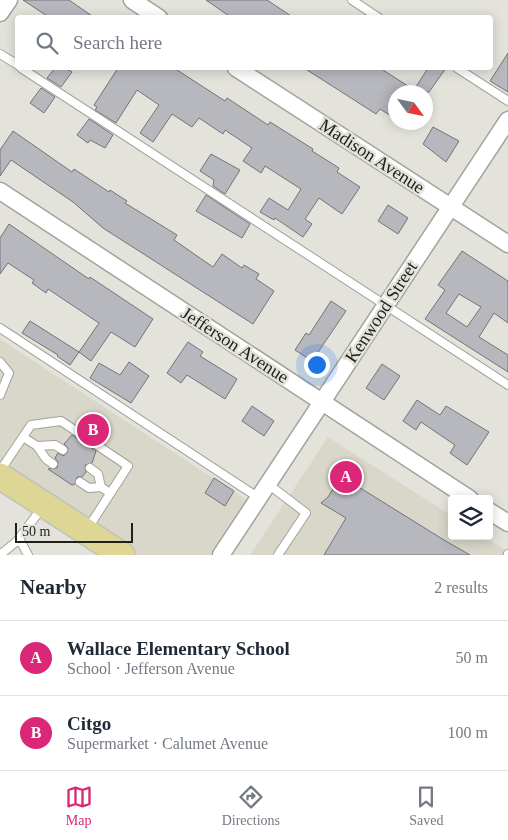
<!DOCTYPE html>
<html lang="en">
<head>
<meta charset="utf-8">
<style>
  body { margin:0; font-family:Georgia,serif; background:#f2f2f3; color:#1f2937 }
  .controls { position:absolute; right:15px; bottom:15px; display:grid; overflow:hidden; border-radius:5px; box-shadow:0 2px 12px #0003 }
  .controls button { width:45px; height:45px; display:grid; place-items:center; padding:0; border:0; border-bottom:1px solid #e0e1e3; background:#fff; color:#1f2937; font:25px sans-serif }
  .compass { position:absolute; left:388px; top:85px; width:45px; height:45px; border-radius:50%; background:#fff; box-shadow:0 2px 12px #0003; rotate:123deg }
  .scale { position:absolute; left:15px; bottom:12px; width:118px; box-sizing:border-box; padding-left:5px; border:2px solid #1f1f1c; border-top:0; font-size:14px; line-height:18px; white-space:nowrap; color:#1f1f1c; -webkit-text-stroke:4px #e3e3dc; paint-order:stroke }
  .you { position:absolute; left:316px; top:364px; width:18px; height:18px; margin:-12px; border:4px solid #fff; border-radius:50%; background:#1a73e8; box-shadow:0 0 0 8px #1a73e833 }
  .badge { display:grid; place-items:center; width:32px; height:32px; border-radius:50%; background:#db2777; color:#fff; font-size:16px; font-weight:700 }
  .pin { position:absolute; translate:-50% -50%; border:2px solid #fff; box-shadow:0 1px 5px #0006 }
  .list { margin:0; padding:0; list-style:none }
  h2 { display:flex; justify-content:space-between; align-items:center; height:65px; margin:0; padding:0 20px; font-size:21px }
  h2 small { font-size:16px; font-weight:400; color:#747a83 }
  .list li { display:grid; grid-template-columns:32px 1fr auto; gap:15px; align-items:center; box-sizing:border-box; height:75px; padding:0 20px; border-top:1px solid #e0e1e3 }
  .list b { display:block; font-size:19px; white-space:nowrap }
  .list p { margin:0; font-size:16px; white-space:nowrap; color:#747a83 }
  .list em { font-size:16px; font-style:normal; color:#747a83 }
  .icon { flex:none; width:28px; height:28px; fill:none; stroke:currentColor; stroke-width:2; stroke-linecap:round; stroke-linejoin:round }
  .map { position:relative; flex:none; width:508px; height:555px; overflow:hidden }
  .search { position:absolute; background:#fff; box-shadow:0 2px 12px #0003; left:15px; right:15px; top:15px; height:55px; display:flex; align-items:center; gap:12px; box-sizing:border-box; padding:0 18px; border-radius:5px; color:#747a83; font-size:19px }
  .sheet { height:215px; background:#fff }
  nav { display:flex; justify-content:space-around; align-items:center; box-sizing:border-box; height:70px; border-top:1px solid #e0e1e3; background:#fff; font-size:14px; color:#747a83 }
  nav a { display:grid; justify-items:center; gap:2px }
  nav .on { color:#db2777 }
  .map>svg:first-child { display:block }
  .built { fill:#d8d7c9 }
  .building { fill:#b7b7be; stroke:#74737a; fill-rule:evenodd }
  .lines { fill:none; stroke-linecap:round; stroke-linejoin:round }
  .service-casing { stroke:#a3a39c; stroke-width:10 }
  .minor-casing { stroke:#a3a39c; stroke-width:19 }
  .primary-casing { stroke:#c0c0bf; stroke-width:28 }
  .service { stroke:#fff; stroke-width:8 }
  .minor { stroke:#fff; stroke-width:16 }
  .primary { stroke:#ddd695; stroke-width:25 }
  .labels { text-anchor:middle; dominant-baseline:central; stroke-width:5; stroke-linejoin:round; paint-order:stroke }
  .street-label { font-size:18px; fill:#1f1f1c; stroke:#e3e3dc }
</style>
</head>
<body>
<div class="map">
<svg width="508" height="555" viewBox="0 0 508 555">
  <rect width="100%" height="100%" fill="#e3e3dc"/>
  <path class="built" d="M0 339 248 501 214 555H128L0 472Z
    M328 437 452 516V536H483L508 552V555H250Z"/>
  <path class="building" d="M23 0H69L95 18H50Z
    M206 0H267L294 18H232Z
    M508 53V92L490 81Z
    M55 68H65L72 72 61 87 47 78Z
    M118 68H174L225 101 227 98 268 125 270 122 313 149 312 151 339 168 337 172 360 187 342 214 319 198 305 219 312 224 303 237 275 218 274 220 260 212 269 198 288 210 301 189 265 166 261 173 243 161 252 148 225 130 223 134 199 118 192 127 172 114 153 142 140 133 159 105 137 90 116 123 95 110 97 107 94 105Z
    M304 68H380L414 90 428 68H446L429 92H396V119L380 109 376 114Z
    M41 88 55 97 44 113 30 103Z
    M89 119 113 135 105 148 90 140 88 143 77 135Z
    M433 127 459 141 446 162 423 144Z
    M13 131 72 172 74 169 109 192 110 190 127 201 125 203 177 235 174 240 213 267 222 254 242 268 244 265 259 274 256 279 274 291 253 324 103 228 73 202 11 160 0 176V150Z
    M211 154 240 170 225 194 213 186 214 180 200 171Z
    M206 195 250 224 242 238 196 211Z
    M388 205 408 218 398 234 378 221Z
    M9 224 89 279 90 277 153 319 135 347 111 332 91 361 79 352 99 323 48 289 46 293 32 283 34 280 8 263 0 274V238Z
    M462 251 508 281V323L494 313 479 337 508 355V372L425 319 445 290 438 285ZM459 294 481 307 467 327 446 313Z
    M331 301 346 311 312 361 295 350 306 333 309 335Z
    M30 321 79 352 70 365 57 356 58 355 22 333Z
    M188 342 203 352 200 356 237 379 225 399 187 375 181 383 167 373Z
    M129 362 149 376 131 403 90 378 99 363 120 375Z
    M382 364 400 376 384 400 366 388Z
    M417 400 440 415 446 406 489 432 467 465 450 453 455 445 421 422 416 430 403 421Z
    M252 406 274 421 264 436 242 421Z
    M84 417 108 432 102 442 78 426Z
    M72 435 96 451 92 463 85 465 86 472 82 477H77L75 484 72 485 48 469 57 468 58 462 55 458 58 453 63 456 67 453 68 448 64 444Z
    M341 476 444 540 470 555H324L346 518 321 503 328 497Z
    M214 478 234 491 225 506 205 493Z"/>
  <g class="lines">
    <g class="service-casing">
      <path id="service" d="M352 0 379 18
        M0 54 18 65
        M21 68 508 385
        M457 68 508 101
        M0 328 259 498
        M0 362 9 373 0 395
        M23 437 37 446 55 445 63 450
        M37 446 46 459 53 464
        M90 468 98 474 101 487 110 493
        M0 471 31 425 61 421 128 466 88 528
        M80 482 89 488 101 487
        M268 484 306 513 278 555
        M19 538 28 555
        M0 555 17 541 42 508
        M508 555V554"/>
    </g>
    <g class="minor-casing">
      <path id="minor" d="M132 0 159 18
        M0 13 9 0
        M236 68 508 244
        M0 191 470 499
        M489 511 508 523
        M221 555 508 120"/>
    </g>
    <g class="primary-casing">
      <path id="primary" d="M0 476 122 555"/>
    </g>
    <use href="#service" class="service"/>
    <use href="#minor" class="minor"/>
    <use href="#primary" class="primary"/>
  </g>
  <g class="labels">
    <g class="street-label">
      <text transform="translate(372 156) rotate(33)">Madison Avenue</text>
      <text transform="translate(381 312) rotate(-57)">Kenwood Street</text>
      <text transform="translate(235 345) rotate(33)">Jefferson Avenue</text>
    </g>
  </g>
</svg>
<div class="controls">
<button><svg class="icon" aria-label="layers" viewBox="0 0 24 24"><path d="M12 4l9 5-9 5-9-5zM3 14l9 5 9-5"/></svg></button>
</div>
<svg class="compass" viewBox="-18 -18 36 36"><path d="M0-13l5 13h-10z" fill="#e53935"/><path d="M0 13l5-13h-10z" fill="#747a83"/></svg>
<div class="scale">50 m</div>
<div class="you"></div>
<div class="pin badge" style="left:346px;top:477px">A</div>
<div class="pin badge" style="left:93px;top:430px">B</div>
<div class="search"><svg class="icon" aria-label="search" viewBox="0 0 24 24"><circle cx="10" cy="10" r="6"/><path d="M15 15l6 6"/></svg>Search here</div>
</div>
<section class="sheet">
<h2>Nearby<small>2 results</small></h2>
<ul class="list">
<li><span class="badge">A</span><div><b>Wallace Elementary School</b><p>School · Jefferson Avenue</p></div><em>50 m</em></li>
<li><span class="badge">B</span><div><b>Citgo</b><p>Supermarket · Calumet Avenue</p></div><em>100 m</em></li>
</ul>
</section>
<nav>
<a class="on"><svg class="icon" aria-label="map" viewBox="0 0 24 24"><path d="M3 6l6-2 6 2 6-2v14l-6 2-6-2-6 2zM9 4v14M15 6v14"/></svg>Map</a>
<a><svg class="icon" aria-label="directions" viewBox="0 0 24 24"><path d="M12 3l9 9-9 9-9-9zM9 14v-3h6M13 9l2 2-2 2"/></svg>Directions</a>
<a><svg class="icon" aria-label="saved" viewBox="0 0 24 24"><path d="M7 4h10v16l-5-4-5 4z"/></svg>Saved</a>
</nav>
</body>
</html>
